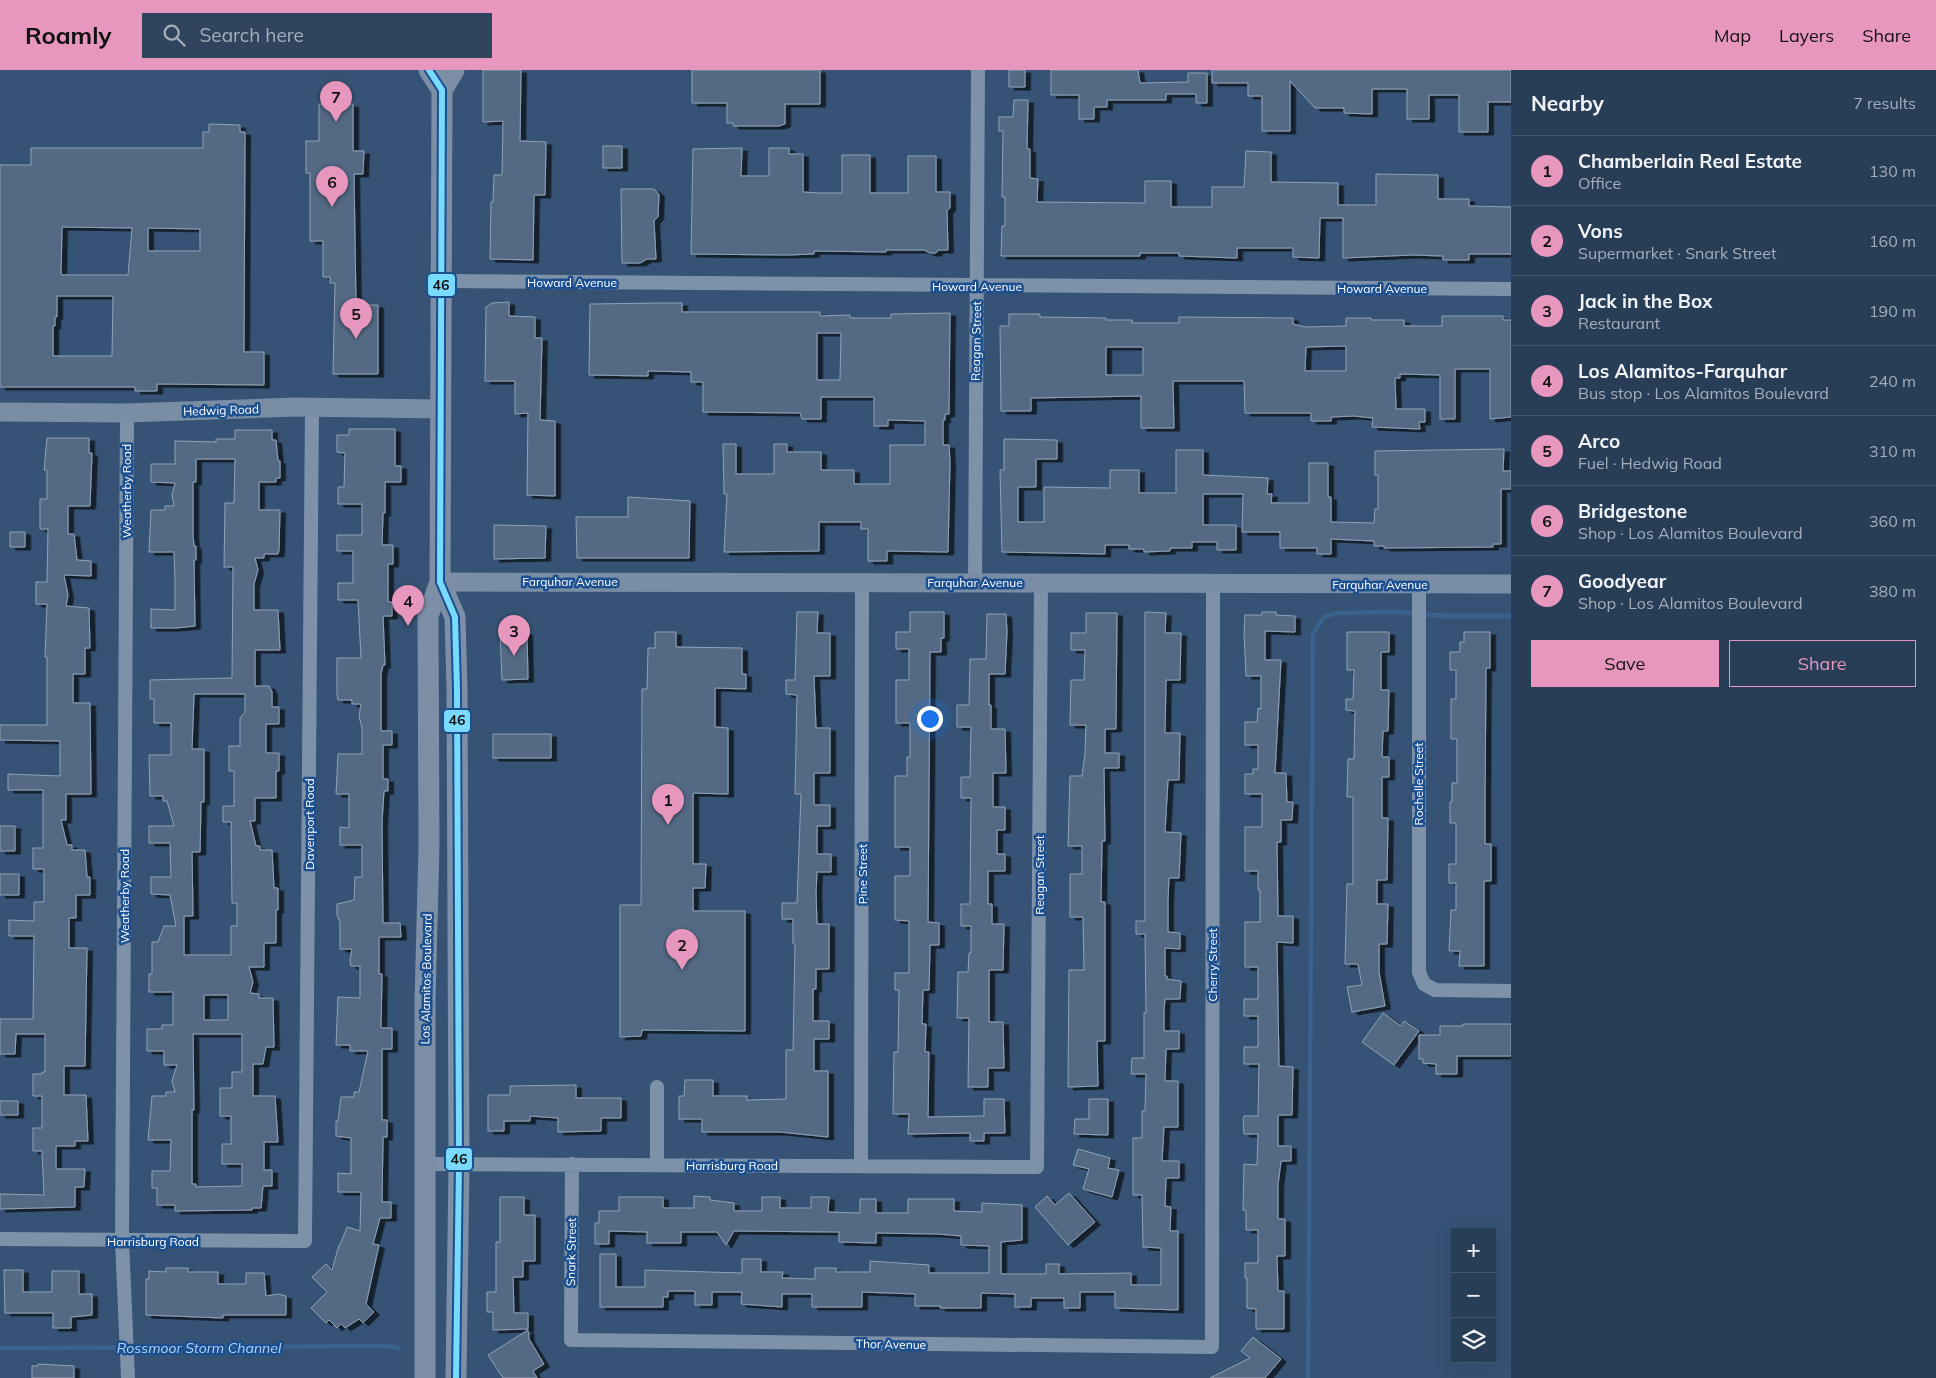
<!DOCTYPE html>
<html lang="en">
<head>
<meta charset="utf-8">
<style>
  body { margin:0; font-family:Mulish,sans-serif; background:#30455d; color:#f1f3f6 }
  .controls { position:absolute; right:15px; bottom:15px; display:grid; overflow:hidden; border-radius:0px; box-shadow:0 5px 20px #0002 }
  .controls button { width:45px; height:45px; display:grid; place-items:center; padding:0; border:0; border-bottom:1px solid #44576d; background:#283e57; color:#f1f3f6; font:25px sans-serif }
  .you { position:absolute; left:929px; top:648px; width:18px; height:18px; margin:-12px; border:4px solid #fff; border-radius:50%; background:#1a73e8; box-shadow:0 0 0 8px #1a73e833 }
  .badge { display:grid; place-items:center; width:32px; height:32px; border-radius:50%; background:#e797bd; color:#111; font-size:16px; font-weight:700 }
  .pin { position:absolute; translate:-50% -41px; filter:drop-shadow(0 1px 2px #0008) }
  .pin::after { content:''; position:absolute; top:26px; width:18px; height:15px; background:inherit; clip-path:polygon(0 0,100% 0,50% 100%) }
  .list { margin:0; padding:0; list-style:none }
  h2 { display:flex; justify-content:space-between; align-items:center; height:65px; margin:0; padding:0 20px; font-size:21px }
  h2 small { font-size:16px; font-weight:400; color:#a5aeba }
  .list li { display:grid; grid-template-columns:32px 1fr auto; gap:15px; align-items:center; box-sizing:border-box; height:70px; padding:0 20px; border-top:1px solid #44576d }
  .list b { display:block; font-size:19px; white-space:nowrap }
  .list p { margin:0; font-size:16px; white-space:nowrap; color:#a5aeba }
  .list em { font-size:16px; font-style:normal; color:#a5aeba }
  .actions { display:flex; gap:10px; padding:15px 20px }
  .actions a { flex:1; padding:11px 0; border:1px solid #e797bd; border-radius:0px; text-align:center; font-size:18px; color:#e797bd }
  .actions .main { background:#e797bd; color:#111 }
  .icon { flex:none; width:28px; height:28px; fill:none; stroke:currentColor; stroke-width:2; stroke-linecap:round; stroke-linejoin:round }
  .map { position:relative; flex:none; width:1511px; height:1308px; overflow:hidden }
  header { display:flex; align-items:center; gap:30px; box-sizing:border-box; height:70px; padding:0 25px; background:#e797bd; color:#111 }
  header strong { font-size:24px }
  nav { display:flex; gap:28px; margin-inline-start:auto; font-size:18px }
  .search { width:350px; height:45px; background:#30455d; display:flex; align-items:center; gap:12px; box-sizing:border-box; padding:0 18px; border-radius:0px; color:#a5aeba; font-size:19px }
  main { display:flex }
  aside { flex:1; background:#283e57 }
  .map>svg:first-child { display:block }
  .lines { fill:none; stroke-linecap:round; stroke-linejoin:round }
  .stream { stroke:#3b618d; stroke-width:4.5 }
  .building { fill:#526984; stroke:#92a2b6; fill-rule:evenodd; filter:url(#shadow) }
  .street { stroke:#7d92a8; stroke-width:14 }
  .secondary { stroke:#798da4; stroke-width:19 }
  .primary { stroke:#7d8ea7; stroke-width:21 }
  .bus-1-casing { stroke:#1b4f8f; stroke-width:10 }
  .bus-1 { stroke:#7adafe; stroke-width:6 }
  .labels { text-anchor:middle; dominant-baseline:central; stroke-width:5; stroke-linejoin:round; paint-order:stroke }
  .street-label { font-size:12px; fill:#fff; stroke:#1b4f8f }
  .water-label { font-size:14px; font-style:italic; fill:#b5d3f5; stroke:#1b4f8f }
  .line-badge { stroke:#1b4f8f; stroke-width:2 }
  .pale-badge-label { font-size:14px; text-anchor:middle; font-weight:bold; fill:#111 }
</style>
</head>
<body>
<header>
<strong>Roamly</strong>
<div class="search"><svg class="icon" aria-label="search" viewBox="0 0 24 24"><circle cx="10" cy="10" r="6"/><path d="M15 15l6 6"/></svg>Search here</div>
<nav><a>Map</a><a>Layers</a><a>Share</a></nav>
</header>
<main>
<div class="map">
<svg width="1511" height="1308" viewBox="0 0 1511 1308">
  <defs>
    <filter id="shadow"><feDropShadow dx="5.5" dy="3" stdDeviation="0" flood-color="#0009"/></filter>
  </defs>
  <rect width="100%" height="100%" fill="#365274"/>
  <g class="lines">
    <path class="stream" d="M0 1278 388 1276 398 1278
      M1308 1308 1313 564 1324 547 1337 543 1399 542 1444 546H1511"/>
  </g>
  <path class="building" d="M483 0H521L520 71 546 72 545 125H534L533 190 490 189 491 132H493L494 105H502L503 51 483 52Z
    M692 0H820V34H785V54L779 56H733V53H727V33H692Z
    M1009 0H1025V17H1009Z
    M1051 0H1138L1140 13 1188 12V3H1207V33H1196V24H1166V30H1107V37H1094V49H1079V25H1051Z
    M1212 0H1511V32H1488V62H1459V25H1429V49H1407V19H1372V44L1344 43V38H1315L1290 11V61H1262V26H1248V13H1212Z
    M1014 30H1028L1027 79H1030V108L1038 109 1037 132 1145 133V111H1171V137H1212V117H1244L1246 81 1271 82V112L1338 113V135H1376V104L1438 105V129H1469V136L1511 137V184H1469V190H1443V186L1412 185 1343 188V148H1320L1319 188 1293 187V178H1237V188L1179 186V183H1140V186H1001L1002 156H1005V127H1002L1003 61H999V47H1013Z
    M319 34H353V81H364L363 104H354L356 235H378V304H333L335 213H330V207H323V171H310V103H306V71H319Z
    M209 54 240 55V62H245L244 282H264V315L157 314V321H135V317H0V95H31V78H203V62H209ZM62 157 132 158 128 205H61ZM148 158 200 159V181H148ZM57 226H113L112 286H53V256H55V247H57Z
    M603 76H622V98H603Z
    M742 78 741 106H769V78H789V84H803V122L819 123H842V85H870V123H908V86H936V122H950V138L947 141 948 180H938L936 183H930L924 180H886V182L814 181V184L787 185 691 184 693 79Z
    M621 119H654L659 124 658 147 654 151 656 189H647L640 193H622Z
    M509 232V246L535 247V268H542L540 350 555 351V426L527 425 528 343 515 344V311H485L486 237 492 233Z
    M660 233H682V242H820V246L850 245V248H891V244L950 243 949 344H945V350H943V375H949L950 392 948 482 887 481V491H868V459H861V452H819V481L724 482 727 424H724L723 374H736V404H774V374H787V382H821V400H854V414H890V375H925V351L888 350V356H874V327H821V349H802L800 343 703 342V312H691V302L648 301V306L589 305 590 234ZM817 263H841L840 310H817Z
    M1009 244H1040V247L1106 248V250H1132V253H1179V247L1293 248V254L1306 257 1346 256V248H1371V250H1404V256H1442V246H1503V250H1511V347L1490 349V299H1455V349H1440V305L1400 304V308H1395L1396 339H1425V352H1419L1420 359 1372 357 1373 348 1354 346 1331 347V351H1311V343H1245L1244 311H1173L1174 358H1141V326L1031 328V341H1001L1000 256H1009ZM1346 276V301H1305L1306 277ZM1106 277H1143V305H1106Z
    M349 359H395V396H401V412H385V443H383L382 475H393V494H388V532H392V546H383L385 595H383L381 605V661H392V675H383V709H388V721H384L382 752 383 853H400L401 867H379V904H382L381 958H392V979H382V1050H387V1067H383L382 1132H391V1148H380L373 1174 379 1175 366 1234 374 1242 363 1253 359 1249 345 1258 341 1254 337 1258 329 1250 326 1253 311 1238 327 1222 312 1207 326 1194 332 1200 339 1175H340L347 1157 360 1161 361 1122H338V1103L351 1104V1068L336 1066V1051H338L341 1027H354V1022H359L368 981H350V975H336L338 927 360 928V896H351L350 890 352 879H340V852L337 845V834L354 830 355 807H362V775H340V757L349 758V724H336L338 684H362V658L359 646 361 634H352V630H338L337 624V588H361L358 530H338V513H353V481H337V465H362V434H338V417H344L345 383 337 382V365H349Z
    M235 360H272V370H276L278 391H280V408H276V412H259V440H280L279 480 278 484H264V488H255L258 500 254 514V540H278L280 580H255V616H269L272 622V637H279V654H266V683H279V701H276V728H255V751H250L256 776H260V780H272L274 818H278V840H276V873H264V897H249L253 912 250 923 259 924V928H273L274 977H266L263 994H253V1026H275L278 1072H264V1100H272V1116H263L261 1138H252V1140L175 1141V1135H157V1118H152V1101H170L171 1070H148L152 1026H166V1022H175L172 1011 177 995H164V981H147V959H162V955H173V922H149V904H152V872H158L164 856H176L170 825 151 824V807H171L170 773H149V756H174L167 731H163V726H150L149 685H171V653H154V629H150V610L232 608 233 497H224L225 433H234L235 389H196V412H193V465L194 476H196V490H194L195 556 176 558H151V539L175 540V509L174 482H149L151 440H165V436H174L172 425 175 413 151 412V394H175V371L216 372V369H235ZM194 624H245V642L240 648V676H229V701H234V736H223V752H231L232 833H237V856H231V885H184V846H193L192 782H200L201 732H204V679H192ZM204 925H228V950H204ZM193 964H242V1002H232V1018H220V1046H231V1074H222V1094H242V1116L196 1117V1114H192V1040H194Z
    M47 368H89V383H92L90 436H68V464H74L77 490 91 491V506L64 505 68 525 66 536 89 538 90 578H85V604H73V633H90L91 724H66V750H61L67 775H72V780H85L87 807H90V825H76V848H69V878H87L85 996H64V1025H86L88 1071H75V1076H56V1099H85L84 1117H75V1137L0 1139V1124L44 1125 42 1081H33V1058H42V1026H33V1004H42V1002H45V964H16L15 984H0V949H33L34 866H9V850L34 851V832H44V799H33V778H43V720H8V704L60 706V671L0 670V655H47V587H45L47 534H36V512H47L48 459H40V429H47V400H44Z
    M1004 369 1057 370V389H1036V417H1018V452H1044V417L1110 418V400H1139V423H1176V380H1203V405L1268 408 1267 424H1272L1271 433H1309V393H1328V427H1331V452L1374 453 1375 439H1378V405H1375V381L1504 379 1503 401H1511V419H1501V474H1493V477L1384 478V476H1374V471L1331 469V484H1317V478H1280V462H1242L1243 424H1203V455H1236V480H1217V472H1192V478H1170V481L1144 482V479H1129V475H1105V484L1002 482 1000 400H1004Z
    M628 427 690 431 689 488H577L576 447H628Z
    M494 455 546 456 545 488 494 489Z
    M10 462H25V477H10Z
    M797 542H818L817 563H830V606H814L816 658H830V703H814V735H830V756H817V784H831V802H817L816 822 817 854H829V899H816V919H813V951H829V969H814V1001H828V1067L780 1062H702V1049H679V1026H684L685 1010H713V1026H747V1030L786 1029V980H793L795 874H793V849H782V833H797L801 724H795L797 625 786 624V610H795Z
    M910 542H944V568H941V582H930L928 852 939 853V875H930L929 920H923L922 954H926L925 982H929L928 1047 984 1046V1029H1004L1005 1063H984V1071H970V1063L908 1064 909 1044H893L894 982H898L899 920H895V903H909V851L895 850V806H910V777H895V706H907V687H910V653H896V610H909V579H896V562H910Z
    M1145 542 1166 543 1165 563H1181L1180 610H1166L1165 663H1180L1179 710H1168L1165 762 1181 763 1179 808H1169L1168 829V862L1180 863V879L1165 878V906H1167V909L1181 911 1180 929H1165L1164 940V961H1179V979H1166L1165 1011H1178V1057H1164L1162 1091H1179V1108H1166L1165 1136 1171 1137 1170 1161H1178V1240L1115 1238V1222H1080V1238H1064V1228H1031V1237H1015V1224L981 1223V1238H940V1236H915V1224L862 1222V1237H812V1224H782V1237L741 1234 742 1222H712V1235H695V1221H668V1227H663V1237H600V1184H616V1217H645V1200L742 1203V1189H761V1202H783L782 1208 815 1209V1198H836V1202H870V1191L929 1195V1203H989V1176L961 1175V1166L938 1164 876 1163V1173L839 1172V1162L734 1161 726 1175 717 1162H681V1173H647V1162L609 1161V1174H595V1153H599V1141H619V1127H663V1138H694V1126L710 1127V1130L734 1133V1141H762V1127H780V1138H811V1127H829L828 1142 860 1143V1129H876V1143H908V1129H954V1141L982 1142V1133L1022 1135V1170L1001 1172V1204H1046V1194H1059V1204L1131 1203V1215H1161V1178L1143 1177 1142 1125H1133V1068H1142V1041H1145L1146 1004H1131L1132 988H1144V943H1146L1145 864H1136V851H1145Z
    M1262 542H1276V545L1295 546V562L1265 561V590H1281L1275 703H1286L1287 732H1293L1292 750H1281V772H1277L1278 846H1293V873L1277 872 1279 996 1293 997 1292 1045H1278V1076H1291V1091H1281L1278 1115V1149H1285V1186H1277L1278 1221H1284V1259H1256V1239L1247 1238V1208H1245V1193H1258V1160H1246V1140H1243L1244 1094 1257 1095 1258 1064H1244L1243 1049 1244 1046H1258L1259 994H1244V977H1258V946H1244V929H1258V897H1245V852H1260V820H1258V801H1245V757H1262V724H1245V704H1253V699H1258V675H1245V652H1257L1258 638 1261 639V606H1246L1244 563 1245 545H1262Z
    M1086 543H1117L1116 659H1105V683H1119V698H1104L1105 771H1102L1101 832H1105V971H1097L1098 1016 1068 1017 1069 900H1084L1083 847H1070V804H1082V776H1068L1070 706H1082L1085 683 1086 655H1070L1071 610H1084L1085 580H1071V563H1086Z
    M987 544H1006L1007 562 1005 604H989V635H991V659H1005L1006 703H993V737H1005V760H997V784H1005V801H988V834H992V854H1004L1003 900H989V952H1003L1004 998H988V1017H968L969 948H957L958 902H968L969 883H971V856H961V834H970L971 728H961V707H970L971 657H957V635H969L970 589H986Z
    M500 562H527L528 609 502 610Z
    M655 562H676V577L742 578V604H746V619L715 618V657L728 658V724L693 723V794H706L705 818H693V841H745V961L642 960 641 966 620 967V835H641L642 619H647L648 578H655Z
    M1347 562H1389V582H1381V620H1389L1388 661H1383L1382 687H1389V707H1382V748H1388L1387 810H1377V834H1388L1387 874H1379V902L1385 936 1352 942 1347 917 1362 915 1358 894H1345L1347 814H1353V727H1347L1348 689H1354L1355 641 1346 640V629H1353L1354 600H1347Z
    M1464 562H1490V598H1486L1485 735V774H1491V811H1484V896H1459L1460 881H1449L1451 840H1456V813H1449V794H1456V753H1450V732H1452V713H1457V669H1451V629H1456V600H1450V582H1460V572H1464Z
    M493 664H551V688H493Z
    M0 756H15V781H0Z
    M0 804H19V825H0Z
    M1383 943 1401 956 1404 951 1419 961 1394 995 1362 972Z
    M1463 954H1511V986H1457V1004H1436V994L1423 993V989H1419V965H1440V956H1463Z
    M576 1015V1028H621V1048H601V1061L558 1062V1048L530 1046V1051H504V1061H488V1025H510V1016Z
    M1089 1029H1108V1065L1074 1064 1075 1049H1089Z
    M0 1031H18V1045H0Z
    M1078 1079 1110 1088 1108 1098 1119 1100 1112 1127 1083 1119 1089 1099 1073 1095Z
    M1069 1123 1095 1152 1068 1175 1035 1137 1047 1126 1055 1135Z
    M500 1127H524V1145H535V1191H523V1207H513L514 1243H528V1259L493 1260V1242H487V1222H496V1172H500Z
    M166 1198H188V1202H218V1214H246V1203H264L266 1226 278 1224 286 1226V1245H223V1248L146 1245V1209H149V1201L166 1202Z
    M4 1200H23V1222H52V1201H79V1224H92V1245L71 1247V1258H53V1243H5Z
    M528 1260 529 1269 544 1294 533 1301 537 1308H503L488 1285Z
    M1253 1267 1281 1289 1265 1308H1210L1250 1288 1241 1281Z
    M38 1294 74 1296V1308H32V1296H38Z"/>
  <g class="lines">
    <path class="street" d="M442 211 1511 219
      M127 343 122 1171 128 1308
      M975 512 978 0
      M1419 514V902L1424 914 1435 920 1511 921
      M657 1017V1095
      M426 1094 1037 1097 1041 512
      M572 1094 571 1270 1212 1277 1213 513
      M861 1095 862 513
      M0 1169 305 1171 312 338"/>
    <path class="secondary" d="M0 342 127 343 295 337 442 339
      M440 512 1511 514"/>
    <path class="primary" d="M429 0 442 20
      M440 512 455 547 457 619 459 1094 456 1308
      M425 1308V931L429 776 428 546 440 512 442 20 454 0"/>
    <g class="bus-1-casing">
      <path id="bus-1" d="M429 0 442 20 440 512 455 547 457 619 459 1094 456 1308"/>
    </g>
    <use href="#bus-1" class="bus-1"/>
  </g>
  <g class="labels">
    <g class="street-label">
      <text x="572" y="212">Howard Avenue</text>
      <text x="977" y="216">Howard Avenue</text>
      <text x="1382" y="218">Howard Avenue</text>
      <text transform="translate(976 271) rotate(-89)">Reagan Street</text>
      <text transform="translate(221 340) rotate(-2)">Hedwig Road</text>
      <text transform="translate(126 421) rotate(-90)">Weatherby Road</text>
      <text x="570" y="511">Farquhar Avenue</text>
      <text x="975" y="512">Farquhar Avenue</text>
      <text x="1380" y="514">Farquhar Avenue</text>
      <text transform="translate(1418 714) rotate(-90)">Rochelle Street</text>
      <text transform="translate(309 754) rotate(-90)">Davenport Road</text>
      <text transform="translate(862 804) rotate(-90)">Pine Street</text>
      <text transform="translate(1039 805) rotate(-90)">Reagan Street</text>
      <text transform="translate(124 826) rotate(-90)">Weatherby Road</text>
      <text transform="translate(1212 895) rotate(-90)">Cherry Street</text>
      <text transform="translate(426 909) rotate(-89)">Los Alamitos Boulevard</text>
      <text x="732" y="1095">Harrisburg Road</text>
      <text x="153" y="1171">Harrisburg Road</text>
      <text transform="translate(571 1182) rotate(-89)">Snark Street</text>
      <text transform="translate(891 1274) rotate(1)">Thor Avenue</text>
    </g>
    <g class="water-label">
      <text x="199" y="1278">Rossmoor Storm Channel</text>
    </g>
  </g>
  <g class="line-badge">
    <rect x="427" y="203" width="29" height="24" rx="5" fill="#7adafe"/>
    <rect x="443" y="639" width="28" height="24" rx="5" fill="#7adafe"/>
    <rect x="445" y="1077" width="28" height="24" rx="5" fill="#7adafe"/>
  </g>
  <g class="pale-badge-label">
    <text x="441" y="220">46</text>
    <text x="457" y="655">46</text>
    <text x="459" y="1094">46</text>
  </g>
</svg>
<div class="controls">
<button>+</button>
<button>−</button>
<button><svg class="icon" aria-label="layers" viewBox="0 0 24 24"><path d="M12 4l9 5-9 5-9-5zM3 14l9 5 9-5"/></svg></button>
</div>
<div class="you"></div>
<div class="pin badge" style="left:668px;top:755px">1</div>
<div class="pin badge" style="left:682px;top:900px">2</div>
<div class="pin badge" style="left:514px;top:586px">3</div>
<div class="pin badge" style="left:408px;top:556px">4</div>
<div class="pin badge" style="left:356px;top:269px">5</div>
<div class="pin badge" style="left:332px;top:137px">6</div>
<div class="pin badge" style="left:336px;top:52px">7</div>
</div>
<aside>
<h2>Nearby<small>7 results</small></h2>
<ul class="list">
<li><span class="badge">1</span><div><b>Chamberlain Real Estate</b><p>Office</p></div><em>130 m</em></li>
<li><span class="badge">2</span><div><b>Vons</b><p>Supermarket · Snark Street</p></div><em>160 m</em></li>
<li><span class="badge">3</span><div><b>Jack in the Box</b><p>Restaurant</p></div><em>190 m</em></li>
<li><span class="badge">4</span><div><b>Los Alamitos-Farquhar</b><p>Bus stop · Los Alamitos Boulevard</p></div><em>240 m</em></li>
<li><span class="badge">5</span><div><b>Arco</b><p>Fuel · Hedwig Road</p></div><em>310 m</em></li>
<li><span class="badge">6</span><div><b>Bridgestone</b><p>Shop · Los Alamitos Boulevard</p></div><em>360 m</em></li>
<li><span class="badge">7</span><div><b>Goodyear</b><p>Shop · Los Alamitos Boulevard</p></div><em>380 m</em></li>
</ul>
<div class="actions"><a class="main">Save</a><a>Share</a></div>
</aside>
</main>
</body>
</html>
